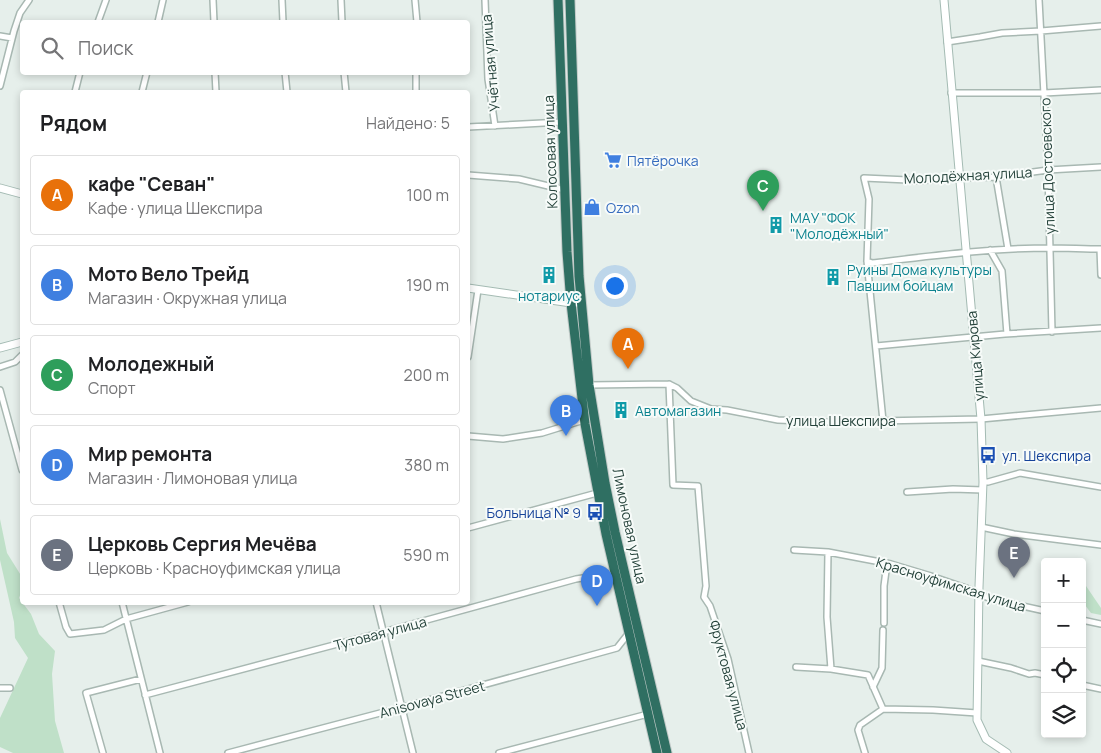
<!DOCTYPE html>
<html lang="ru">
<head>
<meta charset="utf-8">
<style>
  body { margin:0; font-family:Manrope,sans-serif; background:#f2f2f2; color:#202124 }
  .controls { position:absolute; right:15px; bottom:15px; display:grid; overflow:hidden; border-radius:5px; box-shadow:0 2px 8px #0003 }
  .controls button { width:45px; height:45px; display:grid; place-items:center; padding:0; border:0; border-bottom:1px solid #e0e0e0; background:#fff; color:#202124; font:25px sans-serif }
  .you { position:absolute; left:614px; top:285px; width:18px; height:18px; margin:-12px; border:4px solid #fff; border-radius:50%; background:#1a73e8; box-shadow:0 0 0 8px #1a73e833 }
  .badge { display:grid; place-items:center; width:32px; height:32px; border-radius:50%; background:#7f4e3f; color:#fff; font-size:16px; font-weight:700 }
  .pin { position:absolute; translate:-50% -41px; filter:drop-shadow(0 1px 2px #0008) }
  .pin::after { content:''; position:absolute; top:26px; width:18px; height:15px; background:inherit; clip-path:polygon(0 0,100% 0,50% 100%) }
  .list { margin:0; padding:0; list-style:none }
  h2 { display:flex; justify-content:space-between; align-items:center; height:65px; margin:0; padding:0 20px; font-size:21px }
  h2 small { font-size:16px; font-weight:400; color:#757577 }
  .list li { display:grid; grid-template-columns:32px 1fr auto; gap:15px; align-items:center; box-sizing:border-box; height:80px; margin:0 10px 10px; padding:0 10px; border:1px solid #e0e0e0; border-radius:5px }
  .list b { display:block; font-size:19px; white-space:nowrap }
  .list p { margin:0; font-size:16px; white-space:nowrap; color:#757577 }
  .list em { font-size:16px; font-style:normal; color:#757577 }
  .icon { flex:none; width:28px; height:28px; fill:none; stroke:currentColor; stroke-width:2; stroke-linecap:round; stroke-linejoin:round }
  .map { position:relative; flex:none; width:1101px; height:753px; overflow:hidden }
  .search { position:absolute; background:#fff; box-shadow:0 2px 8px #0003; left:20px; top:20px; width:450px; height:55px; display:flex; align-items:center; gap:12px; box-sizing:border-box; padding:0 18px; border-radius:5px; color:#757577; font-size:19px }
  .panel { position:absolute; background:#fff; box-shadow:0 2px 8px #0003; left:20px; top:90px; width:450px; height:515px; border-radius:5px }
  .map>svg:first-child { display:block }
  .green { fill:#bfe0c8 }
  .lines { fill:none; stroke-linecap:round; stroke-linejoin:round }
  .street-casing { stroke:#a8b8b2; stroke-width:8 }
  .secondary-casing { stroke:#a4bbb3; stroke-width:9 }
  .highway-casing { stroke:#c2cac8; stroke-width:11 }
  .street { stroke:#fff; stroke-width:5 }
  .secondary { stroke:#fff; stroke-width:7 }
  .highway { stroke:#2f6f62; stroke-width:9 }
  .labels { text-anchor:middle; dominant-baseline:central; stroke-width:4; stroke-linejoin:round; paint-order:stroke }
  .street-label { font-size:14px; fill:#24423a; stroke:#f7fbf9 }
  .shop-label { font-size:14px; fill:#366cbe; stroke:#f7fbf9; text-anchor:start }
  .culture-label { font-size:14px; fill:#0d838f; stroke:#f7fbf9; text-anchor:start }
  .transit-label { font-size:14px; fill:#164399; stroke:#f7fbf9; text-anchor:start }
</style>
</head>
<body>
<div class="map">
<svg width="1101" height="753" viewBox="0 0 1101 753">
  <rect width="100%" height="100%" fill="#e6efeb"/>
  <path class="green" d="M0 519 7 553 22 577V590L19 598 31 614 39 634 55 651 52 674 55 721 64 753H13L0 747V718L28 658 15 638 14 622 0 560Z
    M1084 583 1101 608V615L1091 613 1082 601V584Z"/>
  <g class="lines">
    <g class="street-casing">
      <path id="street" d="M213 0 214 22
        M282 0 283 22
        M341 0 342 22
        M415 0 417 22
        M485 0 488 79 495 126
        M1039 0 1048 170 1052 332
        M98 22 106 0
        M158 22 163 0
        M0 36 12 38
        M947 42 980 37 1002 33 1041 31 1101 26
        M215 72 216 92
        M285 72 287 92
        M344 72 346 92
        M0 86 14 31 20 13 29 0
        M75 92 80 72
        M142 92 147 72
        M416 92V72
        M951 93H1044L1101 90
        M468 127 562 122
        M468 175 519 179 565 190
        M996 177 1008 249
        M1100 249 1101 275
        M990 250 1002 271 1007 334
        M867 261 872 263C931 256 991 248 1051 248 1068 248 1084 249 1101 249
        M876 346 1005 334 1101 328
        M468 357 478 290
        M0 367 15 362 22 355
        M669 384 673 485 698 486 706 586 704 597 710 606 728 659 749 753
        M589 385 669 384 677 388 691 401 711 409 727 410 778 420 826 422 981 419 1101 408
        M0 390 22 470
        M883 421 867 261 869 199 864 178 908 180 914 181 959 178 996 177 1048 170 1101 167
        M468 436 503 439 542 433 584 420
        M983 482H988L1020 473 1101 487
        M907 492 953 489 983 490
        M981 527 1014 534 1101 545
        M468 528 597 493
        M794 550 828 552 891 564 931 576 966 588 991 599 1045 611
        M828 552 827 617 831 669
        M59 602 66 627 70 634 104 630 126 619 188 602
        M122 602 160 753
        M376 602 413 753
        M1082 620 1101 624
        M884 623V586L887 563
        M978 661 1011 668 1029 674 1035 673 1045 675
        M796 667 831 669 868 675 883 709
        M1082 685 1101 689
        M873 687 882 668 883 630
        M0 688H10
        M145 695 383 632 576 579 615 573
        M103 753 86 693 141 679
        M228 753 403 707 617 648 628 634
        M499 753 648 714
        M865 753 858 730 860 725 883 709 933 710 977 713"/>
    </g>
    <g class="secondary-casing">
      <path id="secondary" d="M944 0 981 419 983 482 979 587 977 720 986 739 1007 753
        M0 188 22 194
        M468 288 571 303H582
        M0 348 22 342"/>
    </g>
    <g class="highway-casing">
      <path id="highway" d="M558 0 567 252 571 303 585 424 606 534 657 753
        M570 0 579 276 589 385 605 483 615 532 667 753"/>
    </g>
    <use href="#street" class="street"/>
    <use href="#secondary" class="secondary"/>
    <use href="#highway" class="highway"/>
  </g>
  <defs>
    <g id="supermarket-bare" transform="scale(1.35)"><path d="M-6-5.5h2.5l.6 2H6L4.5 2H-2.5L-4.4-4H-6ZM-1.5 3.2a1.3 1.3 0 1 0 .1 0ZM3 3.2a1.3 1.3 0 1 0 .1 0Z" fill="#3f7fe0" stroke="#f7fbf9" stroke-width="2.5" paint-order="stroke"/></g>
    <g id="shop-bare" transform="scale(1.35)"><path d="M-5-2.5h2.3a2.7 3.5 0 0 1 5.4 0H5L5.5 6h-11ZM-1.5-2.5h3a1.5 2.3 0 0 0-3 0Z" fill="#3f7fe0" stroke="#f7fbf9" stroke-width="2.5" paint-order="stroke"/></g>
    <g id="building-bare" transform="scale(1.35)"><path d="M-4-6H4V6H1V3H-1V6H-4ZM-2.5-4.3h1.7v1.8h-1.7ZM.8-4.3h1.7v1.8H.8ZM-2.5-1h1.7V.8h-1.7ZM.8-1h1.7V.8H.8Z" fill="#0f9aa8" stroke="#f7fbf9" stroke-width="2.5" paint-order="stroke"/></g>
    <g id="bus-bare" transform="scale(1.35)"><path d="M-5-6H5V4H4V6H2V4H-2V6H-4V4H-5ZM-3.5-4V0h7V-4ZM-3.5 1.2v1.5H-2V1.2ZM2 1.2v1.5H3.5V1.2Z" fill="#1a4fb4" stroke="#f7fbf9" stroke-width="2.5" paint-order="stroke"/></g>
  </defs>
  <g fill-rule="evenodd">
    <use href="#supermarket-bare" x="613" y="160"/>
    <use href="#shop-bare" x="592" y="207"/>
    <use href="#building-bare" x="776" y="225"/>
    <use href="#building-bare" x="549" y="275"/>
    <use href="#building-bare" x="833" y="277"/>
    <use href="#building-bare" x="621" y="410"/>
    <use href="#bus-bare" x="988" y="455"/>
    <use href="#bus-bare" x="595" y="512"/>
  </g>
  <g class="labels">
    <g class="street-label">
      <text transform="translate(490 63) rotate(-95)">Учётная улица</text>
      <text transform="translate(550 152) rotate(-92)">Колосовая улица</text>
      <text transform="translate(1047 166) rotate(-92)">улица Достоевского</text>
      <text transform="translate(968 175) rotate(-3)">Молодёжная улица</text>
      <text transform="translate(975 356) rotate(-95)">улица Кирова</text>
      <text x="841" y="420">улица Шекспира</text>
      <text transform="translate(630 526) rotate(78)">Лимоновая улица</text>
      <text transform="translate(951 584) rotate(17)">Красноуфимская улица</text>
      <text transform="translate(380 633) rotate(-15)">Тутовая улица</text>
      <text transform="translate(729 675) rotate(75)">Фруктовая улица</text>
      <text transform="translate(432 699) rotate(-15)">Anisovaya Street</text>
    </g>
    <g class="shop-label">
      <text x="627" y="160">Пятёрочка</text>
      <text x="606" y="207">Ozon</text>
    </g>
    <g class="culture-label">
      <text x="790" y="217">МАУ "ФОК<tspan x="790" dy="16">"Молодёжный"</tspan></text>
      <text x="847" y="269">Руины Дома культуры<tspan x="847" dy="16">Павшим бойцам</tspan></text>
      <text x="549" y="295" text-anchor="middle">нотариус</text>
      <text x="635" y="410">Автомагазин</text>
    </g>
    <g class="transit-label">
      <text x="1002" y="455">ул. Шекспира</text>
      <text x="581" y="512" text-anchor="end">Больница № 9</text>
    </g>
  </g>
</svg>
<div class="controls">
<button>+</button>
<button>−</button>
<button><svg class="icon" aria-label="locate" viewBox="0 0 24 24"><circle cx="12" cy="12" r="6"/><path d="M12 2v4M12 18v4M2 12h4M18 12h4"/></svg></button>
<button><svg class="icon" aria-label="layers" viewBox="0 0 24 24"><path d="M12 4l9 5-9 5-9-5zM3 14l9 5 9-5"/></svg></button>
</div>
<div class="you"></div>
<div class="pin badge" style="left:628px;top:369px;background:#e8710a">A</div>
<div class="pin badge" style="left:566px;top:436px;background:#3f7fe0">B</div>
<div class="pin badge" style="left:763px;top:211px;background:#2e9e5b">C</div>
<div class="pin badge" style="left:597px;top:606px;background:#3f7fe0">D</div>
<div class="pin badge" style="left:1014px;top:578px;background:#6b7280">E</div>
<div class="search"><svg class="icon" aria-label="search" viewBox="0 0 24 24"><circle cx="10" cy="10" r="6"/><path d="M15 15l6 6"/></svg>Поиск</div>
<section class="panel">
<h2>Рядом<small>Найдено: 5</small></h2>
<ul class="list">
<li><span class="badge" style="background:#e8710a">A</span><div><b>кафе &quot;Севан&quot;</b><p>Кафе · улица Шекспира</p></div><em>100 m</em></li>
<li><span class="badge" style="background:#3f7fe0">B</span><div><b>Мото Вело Трейд</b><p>Магазин · Окружная улица</p></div><em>190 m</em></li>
<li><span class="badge" style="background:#2e9e5b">C</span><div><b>Молодежный</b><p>Спорт</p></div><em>200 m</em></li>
<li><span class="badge" style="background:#3f7fe0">D</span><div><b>Мир ремонта</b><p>Магазин · Лимоновая улица</p></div><em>380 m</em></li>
<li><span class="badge" style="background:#6b7280">E</span><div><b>Церковь Сергия Мечёва</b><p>Церковь · Красноуфимская улица</p></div><em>590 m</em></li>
</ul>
</section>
</div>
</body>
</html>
